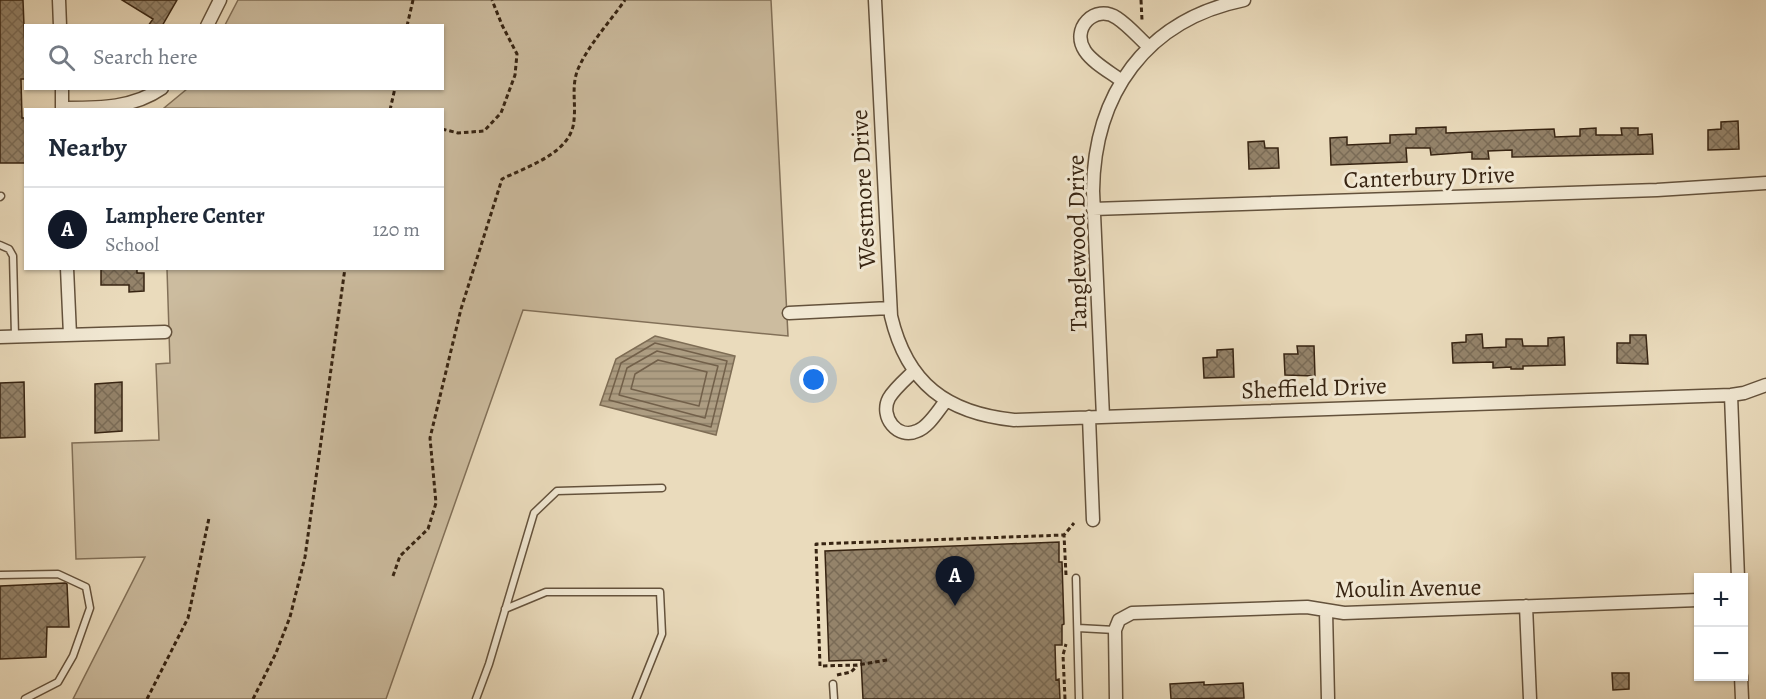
<!DOCTYPE html>
<html lang="en">
<head>
<meta charset="utf-8">
<style>
  body { margin:0; font-family:Alegreya,serif; background:#f6f6f7; color:#1f2937 }
  .controls { position:absolute; right:18px; bottom:18px; display:grid; overflow:hidden; border-radius:0px; box-shadow:0 2px 4px #0004 }
  .controls button { width:54px; height:54px; display:grid; place-items:center; padding:0; border:0; border-bottom:2px solid #e0e1e3; background:#fff; color:#1f2937; font:30px sans-serif }
  .you { position:absolute; left:814px; top:380px; width:21px; height:21px; margin:-15px; border:4px solid #fff; border-radius:50%; background:#1a73e8; box-shadow:0 0 0 9px #1a73e833 }
  .badge { display:grid; place-items:center; width:39px; height:39px; border-radius:50%; background:#111827; color:#fff; font-size:20px; font-weight:700 }
  .pin { position:absolute; translate:-50% -50px; filter:drop-shadow(0 2px 3px #0008) }
  .pin::after { content:''; position:absolute; top:32px; width:21px; height:18px; background:inherit; clip-path:polygon(0 0,100% 0,50% 100%) }
  .list { margin:0; padding:0; list-style:none }
  h2 { display:flex; justify-content:space-between; align-items:center; height:78px; margin:0; padding:0 24px; font-size:26px }
  h2 small { font-size:20px; font-weight:400; color:#747a83 }
  .list li { display:grid; grid-template-columns:39px 1fr auto; gap:18px; align-items:center; box-sizing:border-box; height:84px; padding:0 24px; border-top:2px solid #e0e1e3 }
  .list b { display:block; font-size:22px; white-space:nowrap }
  .list p { margin:0; font-size:20px; white-space:nowrap; color:#747a83 }
  .list em { font-size:20px; font-style:normal; color:#747a83 }
  .icon { flex:none; width:33px; height:33px; fill:none; stroke:currentColor; stroke-width:2; stroke-linecap:round; stroke-linejoin:round }
  .map { position:relative; flex:none; width:1766px; height:699px; overflow:hidden }
  .search { position:absolute; background:#fff; box-shadow:0 2px 4px #0004; left:24px; top:24px; width:420px; height:66px; display:flex; align-items:center; gap:15px; box-sizing:border-box; padding:0 21px; border-radius:0px; color:#747a83; font-size:22px }
  .panel { position:absolute; background:#fff; box-shadow:0 2px 4px #0004; left:24px; top:108px; width:420px; height:162px; border-radius:0px }
  .map>svg:first-child { display:block }
  .green { fill:#ccbc9f; stroke:#827058; stroke-width:1.5 }
  .water { fill:url(#water-rules); stroke:#7e6d55; stroke-width:1.5 }
  .lines { fill:none; stroke-linecap:round; stroke-linejoin:round }
  .shore { stroke:#72604a; stroke-width:1.5 }
  .building { fill:url(#building-cross-hatch); stroke:#372412; stroke-width:1.5 }
  .lane-casing { stroke:#64523c; stroke-width:9 }
  .street-casing { stroke:#64523c; stroke-width:15 }
  .path { stroke:#372412; stroke-width:3; stroke-dasharray:4.5 3; stroke-linecap:butt }
  .lane { stroke:#f1e8d3; stroke-width:6 }
  .street { stroke:#f1e8d3; stroke-width:12 }
  .labels { text-anchor:middle; dominant-baseline:central; stroke-width:6; stroke-linejoin:round; paint-order:stroke }
  .street-label { font-size:24px; fill:#372412; stroke:#f1e8d3 }
</style>
</head>
<body>
<div class="map">
<svg width="1766" height="699" viewBox="0 0 1766 699">
  <defs>
    <pattern id="water-rules" width="6" height="5" patternUnits="userSpaceOnUse" patternTransform="scale(1.5)"><rect width="6" height="5" fill="#ad9d82"/><path d="M0 2.5h6" fill="none" stroke="#8e8069"/></pattern>
    <pattern id="building-cross-hatch" width="8" height="8" patternUnits="userSpaceOnUse" patternTransform="scale(1.5)"><rect width="8" height="8" fill="#94836a"/><path d="M0 0l8 8M0 8l8-8" fill="none" stroke="#7a6b56"/></pattern>
  </defs>
  <rect width="100%" height="100%" fill="#eadbbc"/>
  <filter id="stains"><feTurbulence type="fractalNoise" baseFrequency=".00333" numOctaves="4"/><feColorMatrix values="0 0 0 0 .2 0 0 0 0 .09 0 0 0 0 .02 0 0 0 .5 -.17"/></filter>
  <radialGradient id="worn" r=".72"><stop offset=".6" stop-color="#630" stop-opacity="0"/><stop offset="1" stop-color="#630" stop-opacity=".3"/></radialGradient>
  <path class="green" d="M238 0H771L788 336 523 310 386 699H73L145 557 76 559 72 443 159 440 156 364 170 363 167 269 442 268V110L164 108 187 89 442 88V26L225 25Z"/>
  <path class="water" d="M655 336 735 356 716 435 600 405 616 359Z"/>
  <g class="lines">
    <path class="shore" d="M655 343 727 361 711 427 609 400 621 363Z
      M657 351 718 366 705 418 619 395 627 368Z
      M658 360 707 372 699 406 631 389 635 374Z"/>
  </g>
  <path class="building" d="M0 0H23L26 79H21L22 118H26V163H0Z
    M122 0H177L162 26H148L153 19Z
    M1738 121 1739 149 1708 150V130L1721 129V122Z
    M1446 127V133L1554 129 1555 137 1580 136V129L1596 128V135H1622L1621 128H1638V135L1652 134 1653 154 1512 157V150L1488 151 1489 159H1472V152L1431 155 1430 148H1406L1407 162 1331 165 1330 138 1347 137V145L1390 143V135L1416 134V128Z
    M1264 141 1265 148H1278L1279 168 1249 169 1248 142Z
    M101 268H137V273H144V291L129 292V285H101Z
    M1482 334 1483 348 1506 347V339H1522L1523 346H1548V338L1564 337 1565 365 1523 366V369H1511V367L1493 368V362L1453 363 1452 343 1466 342V335Z
    M1630 335H1646L1648 364 1617 363V343H1630Z
    M1297 346H1314L1315 376 1285 375 1284 354H1298Z
    M1233 349 1234 377 1204 378 1203 358 1217 357V350Z
    M24 382 25 437 0 438V383Z
    M122 382V431L95 433V384Z
    M1059 542V562H1062L1064 624 1062 625V645H1055L1056 680 1059 679 1060 699H863L861 660 829 661 825 551Z
    M65 583 67 584 69 627H47L46 657 0 659V586Z
    M1612 673H1629V689L1613 690Z
    M1204 682V685L1243 683 1244 698 1171 699 1170 684Z"/>
  <g class="lines">
    <g class="lane-casing">
      <path id="lane" d="M0 197 1 196
        M0 245 9 249 13 256 15 336
        M0 575 58 574 86 587 90 608 73 656 58 682 25 699
        M1076 578 1079 699
        M505 609 546 592H660L662 634 636 699
        M1078 628 1115 630
        M833 684 834 699
        M476 699 489 664 534 513 557 491 662 488"/>
    </g>
    <g class="street-casing">
      <path id="street" d="M59 0 60 26
        M875 0 891 316C907 384 947 413 1014 420L1731 395 1744 393 1766 385
        M207 26 220 0
        M1122 81C1110 72 1093 63 1085 51 1070 29 1095 3 1117 18 1129 26 1139 38 1149 47
        M62 88V110
        M62 108C97 108 132 109 162 88
        M1093 209 1657 190 1766 183
        M67 268 70 335
        M789 313 890 308
        M0 337 165 332
        M914 371C906 379 895 388 889 398 879 417 898 440 917 431 929 427 938 410 946 401
        M1731 395 1738 578
        M1089 417 1093 520
        M1103 417 1093 191C1094 94 1146 20 1244 0
        M1526 606 1530 699
        M1326 611 1328 699
        M1741 676 1742 699
        M1116 699 1115 630 1119 620 1132 613 1307 607 1344 613 1698 600"/>
    </g>
    <path class="path" d="M1141 0 1142 20
      M407 26 413 0
      M390 110 395 88
      M442 129 458 133 484 131 501 113 515 75 517 54 502 25 492 0
      M1066 575 1064 535 1074 523
      M393 576 400 556 428 529 436 503 430 438 461 309 502 179C528 166 572 153 574 120 576 103 571 86 578 69 589 44 609 23 625 0
      M887 660 858 665 820 666 816 544 1064 535
      M837 675 851 672 857 666
      M147 699 188 618 209 518
      M253 699 276 653 290 617 305 557 345 268
      M1065 699 1063 655 1066 644"/>
    <use href="#lane" class="lane"/>
    <use href="#street" class="street"/>
  </g>
  <g class="labels">
    <g class="street-label">
      <text transform="translate(1429 177) rotate(-2)">Canterbury Drive</text>
      <text transform="translate(863 189) rotate(-93)">Westmore Drive</text>
      <text transform="translate(1077 243) rotate(-91)">Tanglewood Drive</text>
      <text transform="translate(1314 388) rotate(-2)">Sheffield Drive</text>
      <text transform="translate(1408 588) rotate(-1)">Moulin Avenue</text>
    </g>
  </g>
  <rect width="100%" height="100%" filter="url(#stains)"/>
  <rect width="100%" height="100%" fill="url(#worn)"/>
</svg>
<div class="controls">
<button>+</button>
<button>−</button>
</div>
<div class="you"></div>
<div class="pin badge" style="left:955px;top:606px">A</div>
<div class="search"><svg class="icon" aria-label="search" viewBox="0 0 24 24"><circle cx="10" cy="10" r="6"/><path d="M15 15l6 6"/></svg>Search here</div>
<section class="panel">
<h2>Nearby<small></small></h2>
<ul class="list">
<li><span class="badge">A</span><div><b>Lamphere Center</b><p>School</p></div><em>120 m</em></li>
</ul>
</section>
</div>
</body>
</html>
